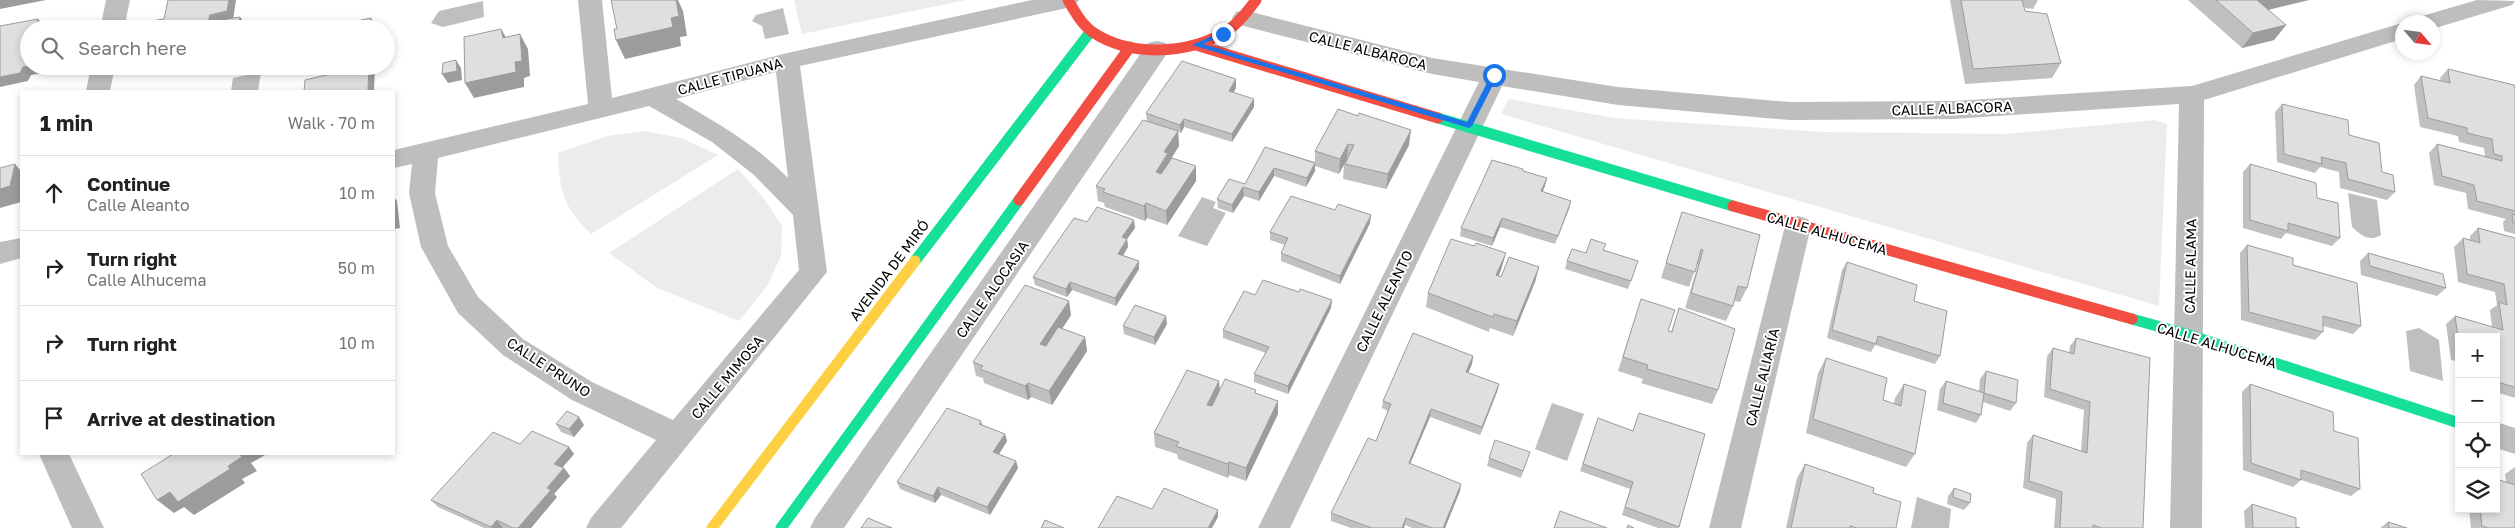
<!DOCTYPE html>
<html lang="en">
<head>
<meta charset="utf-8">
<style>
  body { margin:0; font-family:"Golos Text",sans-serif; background:#f2f2f2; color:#222 }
  .controls { position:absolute; right:15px; bottom:15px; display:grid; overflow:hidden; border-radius:0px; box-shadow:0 2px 8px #0003 }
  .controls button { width:45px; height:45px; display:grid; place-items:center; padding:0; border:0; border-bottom:1px solid #e0e0e0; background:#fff; color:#222; font:25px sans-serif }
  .compass { position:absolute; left:2395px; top:15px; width:45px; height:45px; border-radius:50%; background:#fff; box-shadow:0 2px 8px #0003; rotate:118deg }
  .stop { position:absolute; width:15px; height:15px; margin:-11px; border:4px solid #1a73e8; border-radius:50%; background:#fff }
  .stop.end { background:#1a73e8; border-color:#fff; box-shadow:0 1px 5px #0008 }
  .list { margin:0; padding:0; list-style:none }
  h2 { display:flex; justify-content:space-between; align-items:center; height:65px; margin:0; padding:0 20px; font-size:21px }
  h2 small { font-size:16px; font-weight:400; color:#767676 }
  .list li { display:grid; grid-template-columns:32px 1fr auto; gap:15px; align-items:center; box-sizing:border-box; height:75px; padding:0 20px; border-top:1px solid #e0e0e0 }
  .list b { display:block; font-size:19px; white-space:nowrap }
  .list p { margin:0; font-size:16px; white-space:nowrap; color:#767676 }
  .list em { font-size:16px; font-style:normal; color:#767676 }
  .icon { flex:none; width:28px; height:28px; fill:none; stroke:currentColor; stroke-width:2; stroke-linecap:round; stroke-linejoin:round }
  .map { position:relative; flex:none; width:2515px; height:528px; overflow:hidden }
  .search { position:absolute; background:#fff; box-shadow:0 2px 8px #0003; left:20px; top:20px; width:375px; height:55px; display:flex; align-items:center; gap:12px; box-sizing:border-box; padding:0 18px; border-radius:28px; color:#767676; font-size:19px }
  .panel { position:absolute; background:#fff; box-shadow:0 2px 8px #0003; left:20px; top:90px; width:375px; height:365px; border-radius:0px }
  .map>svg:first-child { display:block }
  .green { fill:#ececec }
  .water { fill:#bfbfbf }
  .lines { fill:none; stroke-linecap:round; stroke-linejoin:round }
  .street { fill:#bebebe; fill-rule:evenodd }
  .fast { stroke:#16e098; stroke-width:11 }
  .slow { stroke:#ffcf43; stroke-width:11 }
  .jam { stroke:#f24e42; stroke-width:11 }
  .wall { fill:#c0c0c0 }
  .shaded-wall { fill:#9c9c9c }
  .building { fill:#dfdfdf; stroke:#9c9c9c }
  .route { fill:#1a73e8 }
  .labels { text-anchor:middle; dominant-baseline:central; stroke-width:4; stroke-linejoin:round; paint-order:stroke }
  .street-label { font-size:14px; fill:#000; stroke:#fff }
</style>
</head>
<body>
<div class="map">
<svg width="2515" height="528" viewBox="0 0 2515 528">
  <rect width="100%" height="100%" fill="#fff"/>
  <path class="green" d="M794 0H966L802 34Z
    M1509 99 1614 118 1824 132 2006 134 2155 120 2167 124 2159 306 1501 114Z
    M645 131 681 138 718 155 591 234C562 205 560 192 558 153L607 136Z
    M738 169 765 200 782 226 781 256 767 286 739 321 657 288 609 253Z"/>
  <path class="water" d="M483 1 484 17 443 27 431 23 439 11Z
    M783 8 789 34 765 39 762 26 752 21 756 15Z
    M261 72 258 91H231L233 78Z
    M2348 193 2377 200 2381 235C2369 242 2362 236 2352 227Z
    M1202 197 1216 202 1213 208 1226 213 1207 246 1178 236Z
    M2419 328 2439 340 2443 381 2410 371 2406 331Z
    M1552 403 1584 414 1567 461 1535 449Z
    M1917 497 1951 509 1949 528H1911Z"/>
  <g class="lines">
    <path class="street" d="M106 0H130L124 29H100Z
      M578 0H602L612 98 787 53 1032 0H1079L1075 5 1067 8 800 66 827 272 621 528H586L591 518 656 440 572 400 503 355 458 313 421 247 409 193 412 164 394 168V150L588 104ZM776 72 788 178C755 144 716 122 676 99ZM649 106 712 142 754 175 793 215 799 270 673 420 592 382 523 339 478 297 448 246 435 193 438 158Z
      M2477 0 2515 1 2512 5 2432 29V22H2418L2422 16Z
      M1244 10 1432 58 1618 87 1790 102 1953 101 2192 86 2402 23V39L2204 100 2202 528H2170L2179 104 1953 119 1790 120 1618 105 1502 86 1290 528H1258L1479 82 1432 74 1236 24 1232 18 1236 12Z
      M1157 41 1166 43 1169 49 1166 55 844 528H810L815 518 1148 43Z
      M91 66H115L110 91H86Z
      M1798 216 1808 219 1811 226 1741 528H1709L1785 226 1788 219Z
      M21 238V258L0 264V242Z
      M2496 422 2515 428V454L2496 448Z
      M39 454H69L104 528H72Z"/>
    <path class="fast" d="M1438 118 1733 206
      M915 261 1091 31
      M2132 319 2189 335 2459 423
      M781 528 1019 200"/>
    <path class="slow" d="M712 528 915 261"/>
    <path class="jam" d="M1068 0C1075 12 1082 25 1094 33 1131 57 1186 54 1224 33 1237 25 1247 12 1256 0
      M1196 45 1438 118
      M1019 200 1130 47
      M1733 206 2132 319"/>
  </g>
  <path class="wall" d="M1950 0H2038L2033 9 2024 8 2025 11 2061 63 2052 78 1965 84Z
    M2188 0H2309L2268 10 2286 25 2274 40 2242 48Z
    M2448 69 2515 90V234L2504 231 2503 222 2506 219 2468 209 2466 193 2434 185 2429 153 2437 144 2485 157 2484 148 2459 142 2458 136 2420 127 2414 85 2421 76 2441 81 2440 78Z
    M1236 79V88L1233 93 1254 107 1232 142 1184 127 1181 133 1178 132 1179 146 1169 162 1196 181 1167 225 1147 218 1145 221 1105 207 1104 203 1098 201 1096 186 1147 121 1146 113Z
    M2282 104 2349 135 2382 172 2395 192 2387 200 2340 188 2339 172 2320 167 2315 173 2277 162 2275 112Z
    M1338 109 1409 145 1386 189 1343 179 1344 164 1339 174 1315 166V171L1306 187 1274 176 1259 201 1244 196 1233 213 1218 208 1217 199 1245 184 1265 147 1315 162V151Z
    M2250 164 2317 198 2340 238 2332 246 2286 233 2281 239 2243 228V172Z
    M1523 171 1545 186 1542 192 1569 209 1555 244 1500 227 1492 246 1460 236 1461 228Z
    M1682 212 1747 288 1740 302 1734 301 1733 306 1726 321 1685 308 1698 265 1697 264 1689 287 1661 278Z
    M1087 222 1135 228 1127 239 1128 247 1123 255 1139 261V269L1116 306 1072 290 1067 297 1035 285 1033 277Z
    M1370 223 1340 284 1281 261V253L1285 245 1270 240V232Z
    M2478 228 2515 238V398L2496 392V337H2459V362L2451 360 2446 324 2455 316 2492 327 2490 310 2497 305 2495 292 2458 282 2454 247 2463 238 2470 240V236Z
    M2247 245 2293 265 2361 326 2353 334 2323 326V332L2315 340 2241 320 2240 253Z
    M1604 250 1638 261 1628 289 1565 269 1567 261 1586 253Z
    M2368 253 2446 288 2437 296 2361 275 2360 261Z
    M1847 262 1914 301 1940 356 1935 364 1875 345 1871 352 1827 338 1842 270Z
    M1502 267 1499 276 1501 277 1539 267 1535 282 1513 336 1490 328 1489 332 1426 307 1428 293Z
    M1641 299 1668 331 1671 332 1679 308 1718 390 1712 404 1641 383 1643 379 1618 371Z
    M1331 308 1288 394 1254 382V374L1266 353 1223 338V330Z
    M1071 315 1062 329 1085 337 1087 351 1052 405 1031 397 1028 400 984 383 983 378 976 376 973 362Z
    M1167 324 1155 345 1124 334 1123 326Z
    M2076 338 2143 528H2054L2056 499 2023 488 2027 443 2033 435 2081 451 2084 410 2044 397 2047 356 2053 348 2069 353 2070 346Z
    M1473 356 1472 364 1468 373 1499 384 1497 392 1480 435 1430 417 1410 464 1460 491 1445 528H1412L1405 525 1404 528H1351L1331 521V513L1376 441 1388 411 1382 408 1383 401Z
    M1826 358 1883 400 1894 404 1895 398 1904 384 1915 454 1906 467 1806 433 1818 373Z
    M1986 371 2016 403 2010 411 1983 402 1981 415 1976 423 1937 410 1940 389 1946 381 1979 391 1980 379Z
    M1219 381 1220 390 1256 393 1278 401V414L1246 481 1229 475 1228 478 1178 459 1177 454 1155 447 1154 433Z
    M2250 384 2334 431 2360 489 2351 496 2301 480 2293 487 2243 470 2242 392Z
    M1639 413 1705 434 1679 528H1658L1622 515 1630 489 1580 471 1598 418 1633 431Z
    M981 421 983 425 1005 434 1007 441 999 454 1016 461 1018 468 990 515 941 495 935 503 900 489 897 482Z
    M556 424 584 425 574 437 561 432Z
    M520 444 569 447 574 454 563 467 564 468 570 476 554 494 557 497 531 528H484L438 507 431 500Z
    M1530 452 1521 478 1487 466 1489 458Z
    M1805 464 1896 528H1786L1797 478Z
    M2515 467V528H2471L2469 509H2496L2506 482 2505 474Z
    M1954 488 1970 503 1964 510 1947 504 1948 496Z
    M2252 504 2296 527 2300 528H2245L2244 511Z
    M2388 522 2407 528H2380Z"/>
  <path class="shaded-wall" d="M0 0H46L0 9Z
    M229 0H236L233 20 208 22 210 15Z
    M676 0H678L683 11 687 36 680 37 681 46 625 59 616 40Z
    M2257 0H2309L2246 15Z
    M240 17 246 25V29H238Z
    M371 18 376 27V29H364L361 25Z
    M38 19 46 28 45 29H35Z
    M2286 25 2274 40 2242 48 2253 33Z
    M501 29 510 44 503 38Z
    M520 34 528 49 530 76 524 78V87L474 98 465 83 515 62Z
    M456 60 461 68 462 80 448 83 442 74Z
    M29 66H50L48 72 31 75 28 81 0 87V77L23 67Z
    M369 66H375L374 91H368Z
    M1236 79V88L1229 100V91Z
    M1254 99V107L1232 142V134Z
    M1184 119V127L1181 133 1180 125Z
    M1411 130 1409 145 1386 189 1388 174Z
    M1178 131 1179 146 1169 162V168L1157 186 1156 172 1164 152Z
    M1348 144 1347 159 1339 174 1340 159Z
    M1315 163V171L1306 187 1307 178Z
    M15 164 21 171V202L0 208V189Z
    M1196 166V181L1167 225 1166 211Z
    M1274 168V176L1259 201V192Z
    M1547 178 1545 186 1539 200 1541 191Z
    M1243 187 1244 196 1233 213 1232 205Z
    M394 197 397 201 400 228 394 229Z
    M1571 201 1569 209 1555 244 1558 236Z
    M1146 203 1147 218 1145 221 1144 206Z
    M1371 215 1370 223 1340 284V276Z
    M1502 218 1500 227 1492 246 1493 238Z
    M1134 220 1135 228 1127 239 1128 247 1119 262 1118 254 1122 237Z
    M1506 253 1502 267 1493 290 1496 275Z
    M1139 261V269L1116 306 1115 298Z
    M1539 267 1535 282 1513 336 1517 321Z
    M1070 282 1072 290 1067 297 1066 289Z
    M1332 300 1331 308 1288 394V386Z
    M1069 301 1071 315 1043 358 1040 344Z
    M1166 316 1167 324 1155 345 1154 337Z
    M1085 337 1087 351 1052 405 1049 391Z
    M1473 356 1472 364 1465 380 1466 372Z
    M1219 381 1220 395 1208 418 1207 405Z
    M1028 383 1031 397 1028 400 1025 386Z
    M1499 384 1497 392 1480 435 1482 427Z
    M1278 401V414L1246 481V468Z
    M1431 409 1430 417 1407 471 1409 463Z
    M579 417 584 425 574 437 569 429Z
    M1005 434 1007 441 996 459 993 452Z
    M569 447 574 454 559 471 554 464Z
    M240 454H267L251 463 257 471 242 479 245 483 194 515 184 507 174 513 157 500 170 492 228 466Z
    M1016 461 1018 468 990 515 987 507Z
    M1229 462V475L1228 478V464Z
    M564 468 570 476 554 494 557 497 531 528H518L547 488Z
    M1461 484 1460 491 1445 528H1443Z
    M938 487 941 495 935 503 933 496Z
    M1218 510V517L1212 528H1208Z
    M1406 518 1404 528H1402Z
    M497 520 503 528H492L491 527Z"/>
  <path class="building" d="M168 0H229L227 11 210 15 208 22 240 17 238 29H155L157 20 164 19Z
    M611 0H676L679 16 671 18 673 27 616 40 614 29H617Z
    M1961 0H2022L2025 11 2047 14 2061 63 1973 69Z
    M2216 0H2257L2286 25 2253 33Z
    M371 18 370 23 361 25V20Z
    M38 19 35 29H29V66L23 67 20 73 0 77V26Z
    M48 27 47 29H38Z
    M501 29 503 38 520 34 522 61 515 62 516 72 465 83 464 37Z
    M456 60 457 71 442 74 443 63Z
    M1182 61 1236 79 1229 91 1254 99 1232 134 1184 119 1180 125 1146 113Z
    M335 66H369L368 91H304L305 80 335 73Z
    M2448 69 2514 85 2515 90V211L2477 201 2474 185 2442 176 2437 144 2502 161V156L2494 154 2492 139 2467 133V128L2428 118 2421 76 2450 83Z
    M2282 104 2348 120 2349 135 2379 143 2382 172 2393 175 2395 192 2348 179 2346 163 2321 157 2322 164 2284 154Z
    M1338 109 1358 116 1359 113 1411 130 1388 174 1345 164 1354 145 1348 144 1340 159 1315 151Z
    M1143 120 1178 131 1164 152 1168 153 1156 172 1161 174 1172 158 1196 166 1166 211 1146 203 1144 206 1103 192 1105 189 1096 186Z
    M1265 147 1315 163 1307 178 1274 168 1259 192 1243 187 1232 205 1217 199 1229 179 1245 184Z
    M1492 160 1523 169V171L1547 178 1541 191 1571 201 1558 236 1502 218 1493 238 1461 228Z
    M15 164 10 186 0 189V168Z
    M2250 164 2316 183 2317 198 2338 203 2340 238 2288 223V231L2250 220Z
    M1291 196 1335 210 1338 204 1371 215 1340 276 1281 253 1288 238 1270 232Z
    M1097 207 1134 220 1122 237 1127 239 1118 254 1139 261 1115 298 1070 282 1066 289 1033 277 1074 218 1087 222Z
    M1682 212 1760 235 1747 288 1738 286 1733 306 1691 293 1703 250 1701 249 1695 272 1666 263Z
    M2512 214 2515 215V223H2513Z
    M2478 228 2515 238V387L2497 382 2496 376V337H2459V344L2455 316 2503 330 2499 302 2507 305 2504 284 2467 274 2463 238 2480 243Z
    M1451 239 1474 246 1476 243 1506 253 1496 275 1501 277 1509 257 1539 267 1517 321 1494 314 1493 317 1428 293Z
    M1591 239 1606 244 1603 250 1638 261 1631 281 1567 261 1572 249 1586 253Z
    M2247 245 2293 258V265L2357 283 2361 326 2323 316V332L2249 312Z
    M2368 253 2443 274 2446 288 2370 266Z
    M1847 262 1917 285 1914 301 1947 311 1940 356 1878 336 1876 344 1832 330Z
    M1263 280 1299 292 1300 289 1332 300 1288 386 1254 374 1269 347 1223 330 1244 291 1255 295Z
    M1025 285 1069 301 1040 344 1046 346 1058 327 1085 337 1049 391 1028 383 1025 386 980 369 983 366 973 362Z
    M1641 299 1675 310 1668 331 1672 332 1679 308 1735 329 1718 390 1647 369 1648 365 1623 357Z
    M1135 305 1166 316 1154 337 1123 326Z
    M1413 333 1473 356 1466 372 1499 384 1482 427 1431 409 1409 463 1461 484 1443 528H1432L1406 518 1402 528H1372L1331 513 1368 438 1376 441 1391 404 1383 401Z
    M2076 338 2150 358 2143 528H2101L2093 525V528H2060L2062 492 2029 481 2033 435 2087 453 2090 402 2050 389 2053 348 2074 354Z
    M1826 358 1887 378 1883 400 1901 406 1904 384 1926 391 1915 454 1813 419Z
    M1187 370 1219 381 1207 405 1212 406 1225 379 1256 390 1255 393 1278 401 1246 468 1229 462 1228 464 1176 446 1179 442 1154 433Z
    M1986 371 2018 380 2016 403 1984 393Z
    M1946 381 1984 393 1981 415 1943 403Z
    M2250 384 2333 412 2334 431 2358 438 2360 489 2301 470V480L2251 463Z
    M947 408 981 421 979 424 1005 434 993 452 1016 461 987 507 938 487 933 496 897 482Z
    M567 411 579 417 569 429 556 424Z
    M1639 413 1705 434 1679 527 1625 507 1633 482 1583 464 1598 418 1633 431Z
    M532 431 569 447 554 464 564 468 547 488 551 490 518 528H513L497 520 491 527 431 500 493 432 520 444Z
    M1495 440 1530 452 1523 471 1489 458Z
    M173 454H240L242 457 228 466 230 469 178 502 170 492 157 500 141 474Z
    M1805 464 1874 488 1873 493 1901 502 1896 528H1857L1850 526V528H1791Z
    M2496 479 2515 485V528H2488L2482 526 2480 509H2496Z
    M1164 488 1218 510 1208 528H1098L1117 496 1152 509Z
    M1954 488 1971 494 1970 503 1953 497Z
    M2252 504 2296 518V527L2300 528H2253Z
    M1560 511 1607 528H1554Z
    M868 518 892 528H861Z
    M1045 520 1064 528H1041Z
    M2388 522 2407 528H2389Z
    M1628 525 1634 528H1627Z"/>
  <path class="route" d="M1221 32 1227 34 1203 44 1467 122 1492 73 1498 75 1472 126 1469 128 1192 45Z"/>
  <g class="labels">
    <g class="street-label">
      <text transform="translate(1368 50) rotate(14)">CALLE ALBAROCA</text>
      <text transform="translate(730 76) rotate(-15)">CALLE TIPUANA</text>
      <text transform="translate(1952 108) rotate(-2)">CALLE ALBACORA</text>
      <text transform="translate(1827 233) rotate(16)">CALLE ALHUCEMA</text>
      <text transform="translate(2190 266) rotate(-89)">CALLE ALAMA</text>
      <text transform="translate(889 270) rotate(-53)">AVENIDA DE MIRÓ</text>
      <text transform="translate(992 289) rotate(-55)">CALLE ALOCASIA</text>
      <text transform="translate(1384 301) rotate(-64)">CALLE ALEANTO</text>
      <text transform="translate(2217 345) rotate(17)">CALLE ALHUCEMA</text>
      <text transform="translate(549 367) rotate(33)">CALLE PRUNO</text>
      <text transform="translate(727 377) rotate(-50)">CALLE MIMOSA</text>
      <text transform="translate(1762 377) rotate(-76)">CALLE ALIARÍA</text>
    </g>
  </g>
</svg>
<div class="controls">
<button>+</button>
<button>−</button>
<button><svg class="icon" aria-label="locate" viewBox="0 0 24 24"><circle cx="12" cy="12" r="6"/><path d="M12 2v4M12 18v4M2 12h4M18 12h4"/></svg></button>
<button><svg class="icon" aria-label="layers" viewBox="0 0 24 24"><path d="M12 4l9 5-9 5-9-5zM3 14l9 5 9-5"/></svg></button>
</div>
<svg class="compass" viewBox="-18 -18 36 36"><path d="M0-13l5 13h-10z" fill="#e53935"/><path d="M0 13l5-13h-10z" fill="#767676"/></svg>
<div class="stop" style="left:1494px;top:75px"></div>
<div class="stop end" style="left:1223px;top:34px"></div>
<div class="search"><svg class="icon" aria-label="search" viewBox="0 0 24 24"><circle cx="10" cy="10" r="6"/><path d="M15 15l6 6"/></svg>Search here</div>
<section class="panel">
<h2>1 min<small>Walk · 70 m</small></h2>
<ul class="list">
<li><svg class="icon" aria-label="ahead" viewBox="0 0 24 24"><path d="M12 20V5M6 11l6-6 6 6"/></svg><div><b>Continue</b><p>Calle Aleanto</p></div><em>10 m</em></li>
<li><svg class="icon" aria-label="right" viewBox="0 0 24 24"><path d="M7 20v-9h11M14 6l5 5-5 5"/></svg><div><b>Turn right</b><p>Calle Alhucema</p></div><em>50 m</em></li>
<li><svg class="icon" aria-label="right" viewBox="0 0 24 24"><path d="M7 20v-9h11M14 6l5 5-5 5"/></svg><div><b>Turn right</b></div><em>10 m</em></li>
<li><svg class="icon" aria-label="arrive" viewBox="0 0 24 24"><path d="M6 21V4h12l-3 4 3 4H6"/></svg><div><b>Arrive at destination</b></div></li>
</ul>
</section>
</div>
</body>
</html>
